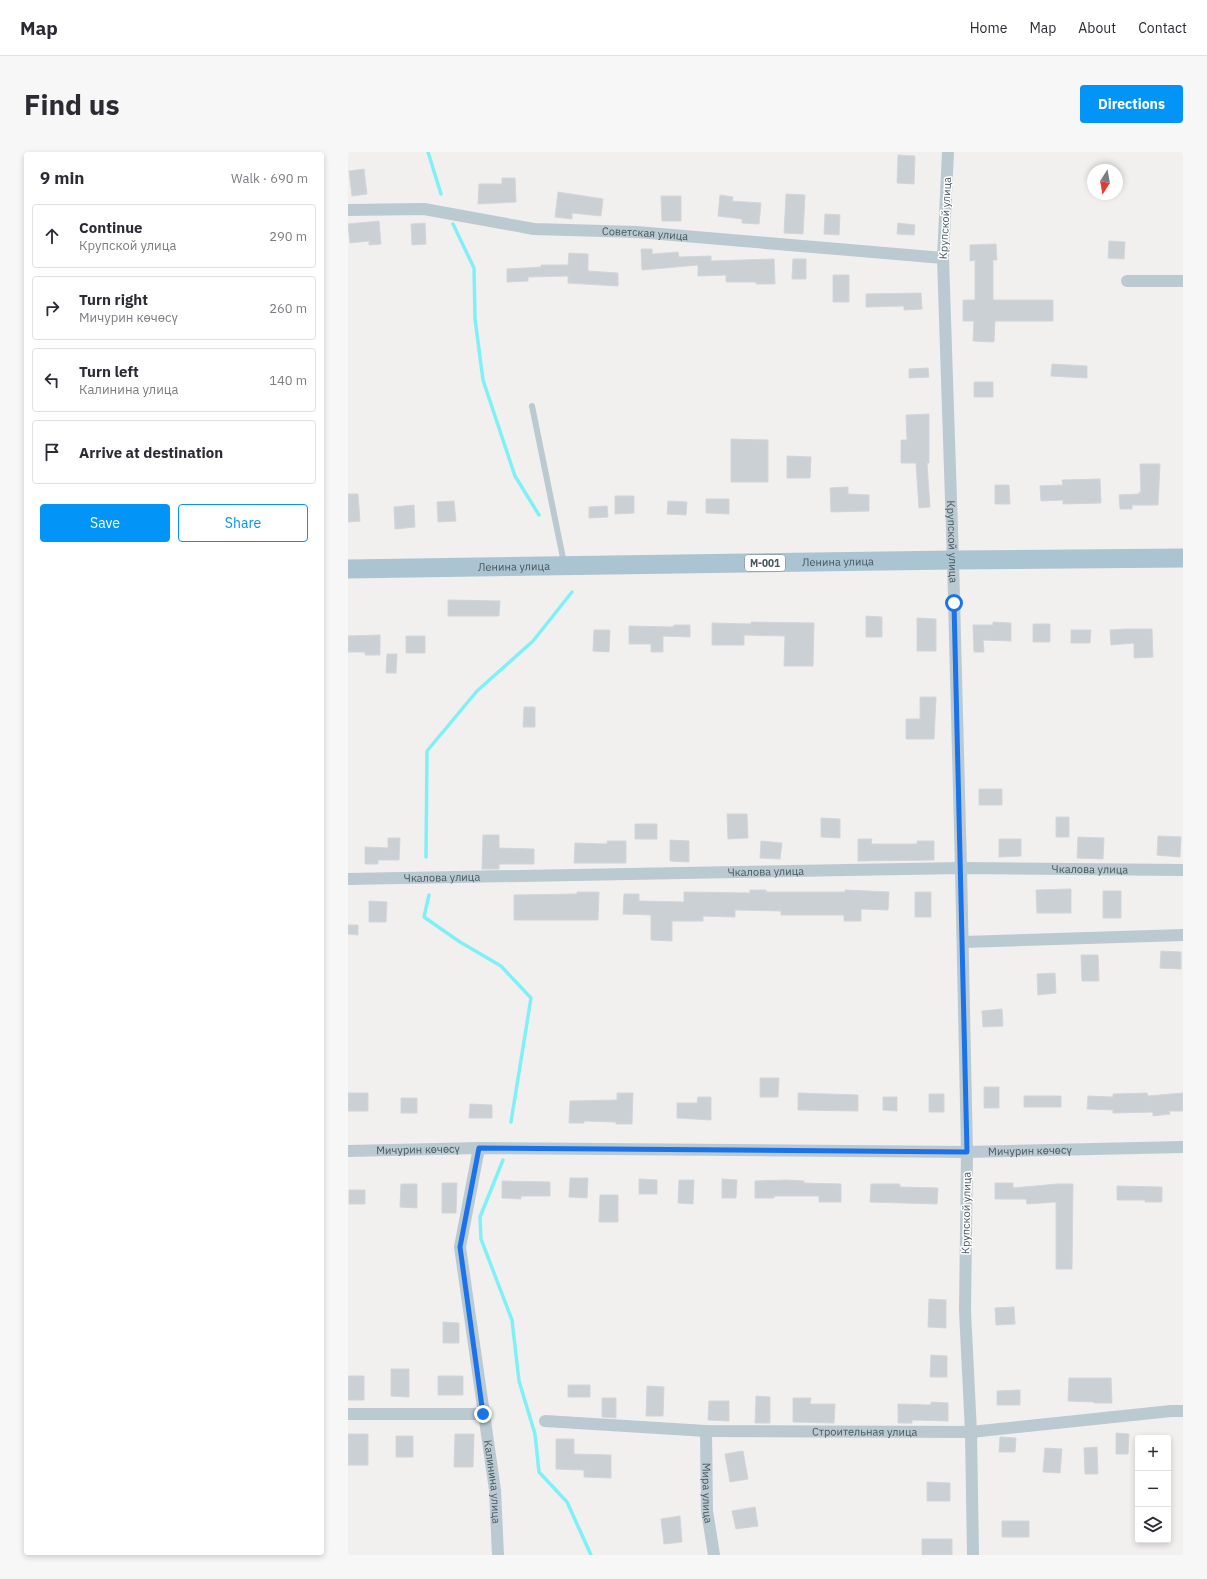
<!DOCTYPE html>
<html lang="en">
<head>
<meta charset="utf-8">
<style>
  body { margin:0; font-family:"IBM Plex Sans",sans-serif; background:#f7f7f7; color:#2b2b33 }
  .controls { position:absolute; right:12px; bottom:12px; display:grid; overflow:hidden; border-radius:4px; box-shadow:0 2px 6px #0003 }
  .controls button { width:36px; height:36px; display:grid; place-items:center; padding:0; border:0; border-bottom:1px solid #e1e1e2; background:#fff; color:#2b2b33; font:20px sans-serif }
  .compass { position:absolute; left:739px; top:12px; width:36px; height:36px; border-radius:50%; background:#fff; box-shadow:0 2px 6px #0003; rotate:191deg }
  .stop { position:absolute; width:12px; height:12px; margin:-9px; border:3px solid #1a73e8; border-radius:50%; background:#fff }
  .stop.end { background:#1a73e8; border-color:#fff; box-shadow:0 1px 4px #0008 }
  .list { margin:0; padding:0; list-style:none }
  h2 { display:flex; justify-content:space-between; align-items:center; height:52px; margin:0; padding:0 16px; font-size:17px }
  h2 small { font-size:13px; font-weight:400; color:#7c7c81 }
  .list li { display:grid; grid-template-columns:26px 1fr auto; gap:12px; align-items:center; box-sizing:border-box; height:64px; margin:0 8px 8px; padding:0 8px; border:1px solid #e1e1e2; border-radius:4px }
  .list b { display:block; font-size:15px; white-space:nowrap }
  .list p { margin:0; font-size:13px; white-space:nowrap; color:#7c7c81 }
  .list em { font-size:13px; font-style:normal; color:#7c7c81 }
  .actions { display:flex; gap:8px; padding:12px 16px }
  .actions a { flex:1; padding:9px 0; border:1px solid #0394f8; border-radius:4px; text-align:center; font-size:14px; color:#0394f8 }
  .actions .main { background:#0394f8; color:#fff }
  .icon { flex:none; width:22px; height:22px; fill:none; stroke:currentColor; stroke-width:2; stroke-linecap:round; stroke-linejoin:round }
  .map { position:relative; flex:none; width:835px; height:1403px; overflow:hidden; border-radius:4px }
  header { display:flex; align-items:center; gap:24px; box-sizing:border-box; height:56px; padding:0 20px; background:#fff; border-bottom:1px solid #e1e1e2 }
  header strong { font-size:19px }
  nav { display:flex; gap:22px; margin-inline-start:auto; font-size:14px }
  .intro { display:flex; align-items:center; justify-content:space-between; box-sizing:border-box; height:96px; padding:0 24px }
  h1 { margin:0; font-size:28px }
  .button { padding:10px 18px; border-radius:4px; background:#0394f8; color:#fff; font-size:14px; font-weight:700 }
  main { display:flex; gap:24px; padding:0 24px }
  aside { flex:1; background:#fff; border-radius:4px; box-shadow:0 2px 6px #0003 }
  .map>svg:first-child { display:block }
  .lines { fill:none; stroke-linecap:round; stroke-linejoin:round }
  .stream { stroke:#80f0f7; stroke-width:3.5 }
  .building { fill:#cad0d4; stroke:#d2d6db }
  .service { stroke:#bbcad0; stroke-width:6 }
  .minor { stroke:#bbcad0; stroke-width:12 }
  .primary { stroke:#abc4d1; stroke-width:19 }
  .route { stroke:#1a73e8; stroke-width:5 }
  .labels { text-anchor:middle; dominant-baseline:central; stroke-width:3; stroke-linejoin:round; paint-order:stroke }
  .shield { fill:#fff; stroke:#7d898f; stroke-width:1 }
  .shield-label { font-size:10px; font-weight:bold; fill:#45575f }
  .street-label { font-size:11px; fill:#45575f; stroke:#fff }
</style>
</head>
<body>
<header>
<strong>Map</strong>
<nav><a>Home</a><a>Map</a><a>About</a><a>Contact</a></nav>
</header>
<div class="intro"><h1>Find us</h1><a class="button">Directions</a></div>
<main>
<aside>
<h2>9 min<small>Walk · 690 m</small></h2>
<ul class="list">
<li><svg class="icon" aria-label="ahead" viewBox="0 0 24 24"><path d="M12 20V5M6 11l6-6 6 6"/></svg><div><b>Continue</b><p>Крупской улица</p></div><em>290 m</em></li>
<li><svg class="icon" aria-label="right" viewBox="0 0 24 24"><path d="M7 20v-9h11M14 6l5 5-5 5"/></svg><div><b>Turn right</b><p>Мичурин көчөсү</p></div><em>260 m</em></li>
<li><svg class="icon" aria-label="left" viewBox="0 0 24 24"><path d="M17 20v-9H6M10 6l-5 5 5 5"/></svg><div><b>Turn left</b><p>Калинина улица</p></div><em>140 m</em></li>
<li><svg class="icon" aria-label="arrive" viewBox="0 0 24 24"><path d="M6 21V4h12l-3 4 3 4H6"/></svg><div><b>Arrive at destination</b></div></li>
</ul>
<div class="actions"><a class="main">Save</a><a>Share</a></div>
</aside>
<div class="map">
<svg width="835" height="1403" viewBox="0 0 835 1403">
  <rect width="100%" height="100%" fill="#f2efef"/>
  <g class="lines">
    <path class="stream" d="M80 0 93 42
      M105 72 126 116 127 167 135 228 167 324 191 363
      M78 705 79 599 129 539 185 489 224 440
      M81 743 76 765 112 790 153 814 183 846 163 970
      M155 1008 132 1065 133 1087 164 1168 171 1229 187 1282 191 1320 219 1350 243 1403"/>
  </g>
  <path class="building" d="M550 3 567 4 566 32 549 31Z
    M16 17 19 42 4 44 1 19Z
    M154 26H167L168 50 130 52 131 32H154Z
    M210 40 255 47 253 64 224 61V67L207 65Z
    M438 42 457 43 455 82 436 81Z
    M372 43 385 45 384 49 413 51 411 72 394 71V67L370 64Z
    M313 44H333V69H314Z
    M477 62 492 63 491 83 476 82Z
    M31 69 33 92 21 93V89L2 91 0 72Z
    M77 71 78 92 64 93 63 72Z
    M550 71 567 73 566 83 549 82Z
    M761 89 777 90 776 107 760 106Z
    M648 92 649 108H645V148H705V169H647L646 190 625 189 626 169H615V148H627V108L622 109V93Z
    M293 97H304V102L330 100 331 105 363 104V109L426 107 427 132H408V130H378V123L350 124V113L294 118Z
    M221 101 240 102V119L270 121V134L220 131V124L180 125V129L159 130V117L193 115V113H220Z
    M445 107H458V127H444Z
    M485 123H501V150H485Z
    M573 141 574 157 556 158V154L518 155V142Z
    M704 212 739 214V226L703 224Z
    M580 216 581 225 561 226V217Z
    M626 230H645V245H626Z
    M581 262V311H579L582 355 571 356 568 311H553V288H559L558 263Z
    M383 287 420 288V330H383Z
    M439 304 463 305 462 326H439Z
    M792 312H812L810 353H784V357H772L771 343 791 342V340H793Z
    M752 327 753 351 715 352V348L693 349 692 334 715 333 714 328Z
    M647 333H661L662 352H647Z
    M500 335V342L521 343V359L483 360 482 336Z
    M0 342H10L12 369 0 370Z
    M267 344H286V361L267 362Z
    M358 347H381V362L358 361Z
    M106 349 108 369 90 370 89 350Z
    M320 349 339 350 338 363 319 362Z
    M66 353 67 375 47 377 46 355Z
    M259 354 260 365 241 366V355Z
    M100 448 152 449 151 464H100Z
    M518 464 534 465V485H518Z
    M569 466 588 467V499H569Z
    M403 470 466 471 465 514H436L437 484 396 483V493H364V471L403 472Z
    M645 470 663 471V489L635 488 636 500H626L625 473H645Z
    M685 472H702V490H685Z
    M326 473H342V485L315 484V500H303V492H281V474L325 475Z
    M780 477H804L805 505 786 506V491L763 493 762 478Z
    M246 478H262L261 500 245 499Z
    M723 478H743L742 491H723Z
    M32 483V503H17V500H0V484Z
    M58 484H77V501H58Z
    M39 502H49L48 521H38Z
    M572 545H588L586 587H558V567H572Z
    M176 555H187V575H175Z
    M631 637H654V653H631Z
    M379 662H399L400 686 380 687Z
    M708 665H721V685H708Z
    M473 666 492 667V686L473 685Z
    M287 672H309V687H287Z
    M135 683H151V696L186 697V712H151V717H134Z
    M810 684 833 685 832 705 809 703Z
    M730 685 756 686 755 707 729 706Z
    M40 686H52L51 708H30V712H17V695L40 696Z
    M510 687H524L523 692H569V689H586V708L510 709Z
    M651 687H673V704L651 705Z
    M322 688 341 689V710L322 709Z
    M259 689H278V711H226L227 691 259 692Z
    M413 689 434 691 432 707 412 706Z
    M723 737V761H689L688 738Z
    M402 738H418V740H497V738L541 740 540 758 513 757V769H496V763H433V759L387 758V765L355 764V769H324V789L303 788V763L275 762 276 742H291V749L336 750V740L402 741Z
    M755 739H773V766H755Z
    M229 740H251L250 768H166V743L229 742Z
    M567 740H583V765H567Z
    M21 749 39 750 38 770H21Z
    M0 773H10V783L0 782Z
    M813 799 833 800V817L812 816Z
    M733 803H750L751 829H734Z
    M707 821 708 841 690 843 689 822Z
    M654 857 655 874 635 875 634 859Z
    M412 926H431L430 945H412Z
    M636 935H651V956H636Z
    M0 941H20V959H0Z
    M269 941H285L284 972H268V970L236 969V971H221L222 949 269 948Z
    M450 941 510 943V959L450 958Z
    M799 941 800 944 835 941V959H821L822 962 805 964V960L765 961V958L739 957 740 944 765 945V942Z
    M581 942H596V960H581Z
    M676 944H713V955H676Z
    M350 945H363V968L329 966V951H349Z
    M535 945H549V959L535 958Z
    M53 946H69V961H53Z
    M122 952 144 953V966H121Z
    M222 1026H240L239 1046 221 1045Z
    M291 1027 309 1028V1042H291Z
    M374 1027 389 1028 388 1046H374Z
    M331 1028H346L345 1052 330 1051Z
    M439 1028 456 1029V1031L493 1032V1050H471V1044H426V1046H407V1029Z
    M154 1029 202 1030V1044H173V1047L154 1046Z
    M94 1031H109L108 1061H94Z
    M647 1031H665V1036L709 1032H725L724 1117H708V1050L679 1052 678 1047H647Z
    M53 1032H69V1056L52 1055Z
    M523 1032H552V1035L590 1036 589 1052 522 1050Z
    M769 1034 814 1035V1050H797V1048H769Z
    M1 1038H17V1052H1Z
    M252 1043H270V1070H251Z
    M581 1147 598 1148V1176L580 1175Z
    M666 1155 667 1172 648 1173 647 1156Z
    M95 1170 111 1171V1191H95Z
    M583 1203 599 1204V1225H582Z
    M43 1217H61V1245L43 1244Z
    M0 1224H16V1248H0Z
    M90 1224H115V1243H90Z
    M721 1226H763L764 1251H746V1250L720 1249Z
    M220 1233H242V1245H220Z
    M299 1234 316 1235 315 1264H298Z
    M672 1238V1253H649V1239Z
    M408 1244 422 1245V1271H407Z
    M254 1246H268V1266L254 1265Z
    M445 1246H463L462 1252H487L486 1271 445 1270Z
    M361 1249H381V1269L360 1268Z
    M583 1250 600 1251V1269L564 1268V1271H550V1252L583 1253Z
    M768 1281 781 1282 780 1302H768Z
    M0 1282H20V1313H0Z
    M107 1282H126L125 1315H106Z
    M48 1284H65V1305H48Z
    M652 1285 668 1286 667 1300H651Z
    M208 1287H226V1302L263 1303V1326L236 1325V1318L208 1317Z
    M749 1295 750 1322H737L736 1296Z
    M697 1296 714 1297 712 1321 695 1320Z
    M395 1299 400 1327 382 1330 377 1302Z
    M579 1330 602 1331V1349H579Z
    M407 1355 410 1374 388 1377 384 1359Z
    M332 1364 334 1390 316 1392 313 1367Z
    M654 1369H681V1385H654Z
    M574 1387H604V1403H574Z"/>
  <g class="lines">
    <path class="service" d="M184 254 216 411"/>
    <g class="minor">
      <path id="s1" d="M600 0 595 106 605 408 613 716 619 1000 617 1159 623 1280 625 1403"/>
      <path id="s2" d="M0 58 76 57 186 77 289 80 595 106"/>
      <path d="M779 129H835"/>
      <path id="s3" d="M0 727 613 716 835 718"/>
      <path d="M615 790 835 783"/>
      <path id="s4" d="M131 996 112 1095 147 1338 150 1403"/>
      <path id="s5" d="M0 999 131 996 619 1000 835 995"/>
      <path d="M0 1262H135"/>
      <path id="s6" d="M197 1269 358 1279 623 1280 823 1259H835"/>
      <path id="s7" d="M358 1279 359 1359 366 1403"/>
    </g>
    <path class="primary" id="s8" d="M0 417 605 408 835 406"/>
  </g>
  <g class="lines">
    <path class="route" d="M135 1262 112 1095 131 996 619 1000 606 451"/>
  </g>
  <g class="labels">
    <rect class="shield" x="397" y="403" width="40" height="16" rx="3"/>
    <g class="shield-label">
      <text x="417" y="411">М-001</text>
    </g>
    <g class="street-label">
      <text transform="translate(597 66) rotate(-87)">Крупской улица</text>
      <text stroke="none"><textPath href="#s2" startOffset="299">Советская улица</textPath></text>
      <text stroke="none"><textPath href="#s1" startOffset="390">Крупской улица</textPath></text>
      <text stroke="none"><textPath href="#s8" startOffset="490">Ленина улица</textPath></text>
      <text stroke="none"><textPath href="#s8" startOffset="166">Ленина улица</textPath></text>
      <text stroke="none"><textPath href="#s3" startOffset="742">Чкалова улица</textPath></text>
      <text stroke="none"><textPath href="#s3" startOffset="418">Чкалова улица</textPath></text>
      <text stroke="none"><textPath href="#s3" startOffset="94">Чкалова улица</textPath></text>
      <text stroke="none"><textPath href="#s5" startOffset="70">Мичурин көчөсү</textPath></text>
      <text stroke="none"><textPath href="#s5" startOffset="682">Мичурин көчөсү</textPath></text>
      <text transform="translate(618 1061) rotate(-89)">Крупской улица</text>
      <text stroke="none"><textPath href="#s6" startOffset="320">Строительная улица</textPath></text>
      <text stroke="none"><textPath href="#s4" startOffset="338">Калинина улица</textPath></text>
      <text stroke="none"><textPath href="#s7" startOffset="62">Мира улица</textPath></text>
    </g>
  </g>
</svg>
<div class="controls">
<button>+</button>
<button>−</button>
<button><svg class="icon" aria-label="layers" viewBox="0 0 24 24"><path d="M12 4l9 5-9 5-9-5zM3 14l9 5 9-5"/></svg></button>
</div>
<svg class="compass" viewBox="-18 -18 36 36"><path d="M0-13l5 13h-10z" fill="#e53935"/><path d="M0 13l5-13h-10z" fill="#7c7c81"/></svg>
<div class="stop" style="left:606px;top:451px"></div>
<div class="stop end" style="left:135px;top:1262px"></div>
</div>
</main>
</body>
</html>
